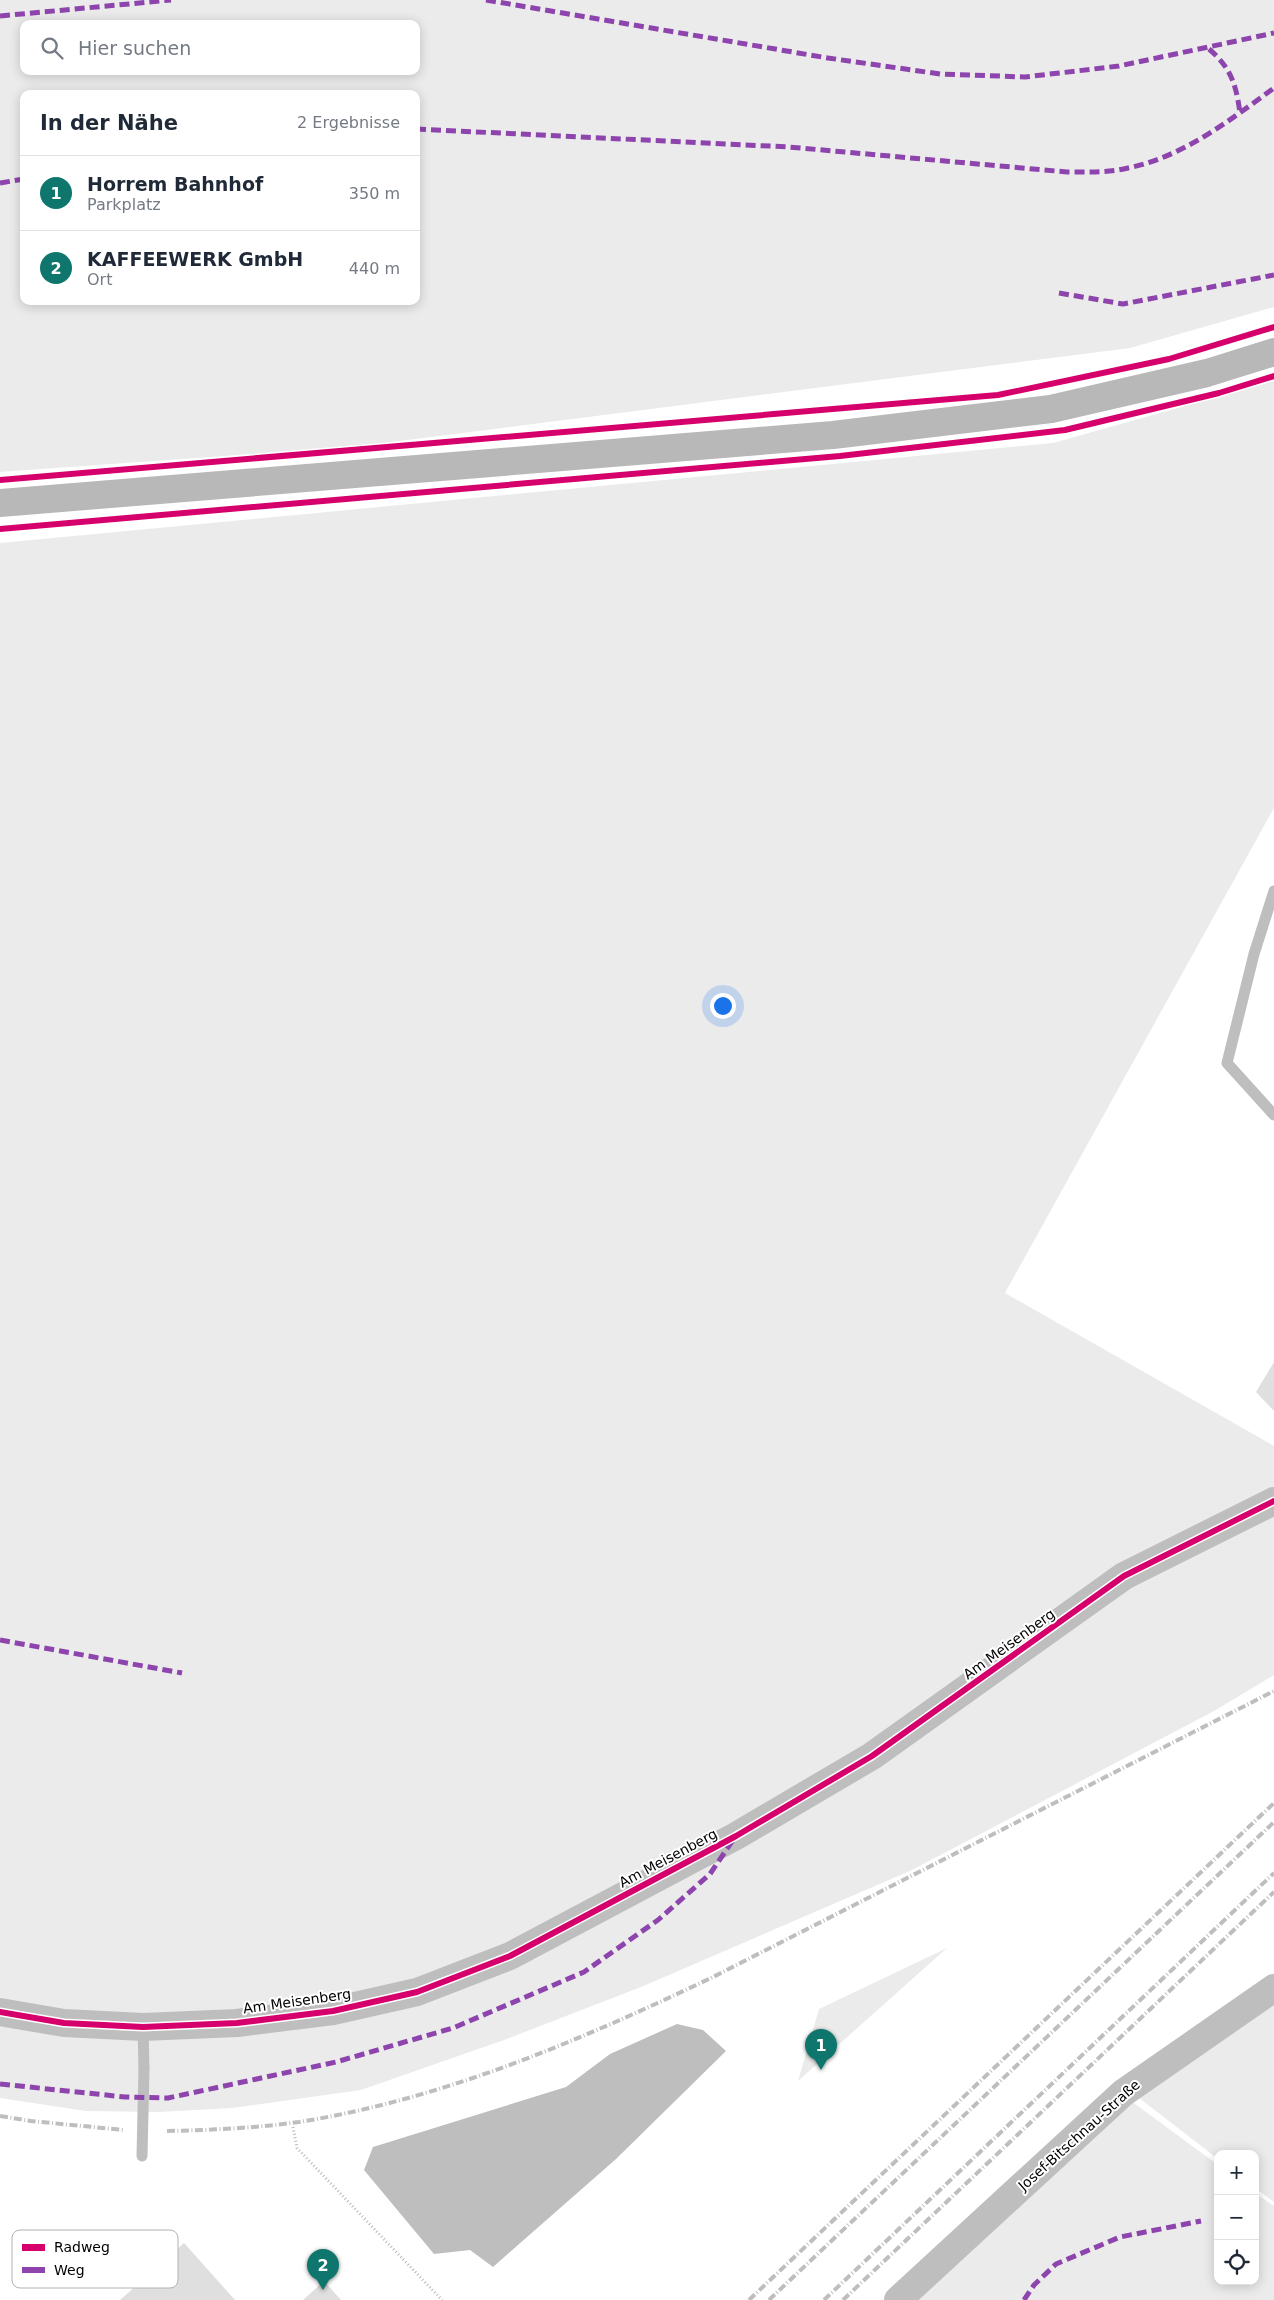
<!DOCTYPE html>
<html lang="de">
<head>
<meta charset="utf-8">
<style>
  body { margin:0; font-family:"DejaVu Sans",sans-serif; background:#f2f2f3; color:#1f2937 }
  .controls { position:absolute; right:15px; bottom:15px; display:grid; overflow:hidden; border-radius:10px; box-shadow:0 2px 12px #0003 }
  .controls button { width:45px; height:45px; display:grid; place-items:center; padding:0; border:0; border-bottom:1px solid #e0e1e3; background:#fff; color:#1f2937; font:25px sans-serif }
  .you { position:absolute; left:722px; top:1005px; width:18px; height:18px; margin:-12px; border:4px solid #fff; border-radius:50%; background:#1a73e8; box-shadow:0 0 0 8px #1a73e833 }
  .badge { display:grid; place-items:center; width:32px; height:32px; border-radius:50%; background:#0f766e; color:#fff; font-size:16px; font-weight:700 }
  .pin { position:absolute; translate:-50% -41px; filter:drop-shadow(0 1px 2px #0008) }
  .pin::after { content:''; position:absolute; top:26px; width:18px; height:15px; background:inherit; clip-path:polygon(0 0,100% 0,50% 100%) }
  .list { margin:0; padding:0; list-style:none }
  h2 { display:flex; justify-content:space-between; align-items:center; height:65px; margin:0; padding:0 20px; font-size:21px }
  h2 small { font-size:16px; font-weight:400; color:#747a83 }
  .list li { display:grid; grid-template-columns:32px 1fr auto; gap:15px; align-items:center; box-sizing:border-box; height:75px; padding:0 20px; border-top:1px solid #e0e1e3 }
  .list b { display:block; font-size:19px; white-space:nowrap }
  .list p { margin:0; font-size:16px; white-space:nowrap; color:#747a83 }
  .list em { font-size:16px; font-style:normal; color:#747a83 }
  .icon { flex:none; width:28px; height:28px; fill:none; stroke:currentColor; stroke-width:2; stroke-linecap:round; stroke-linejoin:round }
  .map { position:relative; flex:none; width:1274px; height:2300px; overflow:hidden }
  .search { position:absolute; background:#fff; box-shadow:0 2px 12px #0003; left:20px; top:20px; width:400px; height:55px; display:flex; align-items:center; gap:12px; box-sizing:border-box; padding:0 18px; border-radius:10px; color:#747a83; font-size:19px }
  .panel { position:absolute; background:#fff; box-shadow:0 2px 12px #0003; left:20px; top:90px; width:400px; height:215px; border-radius:10px }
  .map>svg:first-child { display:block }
  .green { fill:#ebebeb; fill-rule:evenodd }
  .water { fill:#bebebe }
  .building { fill:#dfdfdf }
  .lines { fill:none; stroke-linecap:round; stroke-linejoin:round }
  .path { stroke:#b9b9b9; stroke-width:3; stroke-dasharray:1 2.5; stroke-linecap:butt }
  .service { stroke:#bebebe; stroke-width:11 }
  .tertiary { stroke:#bebebe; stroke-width:28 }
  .secondary { stroke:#b8b8b8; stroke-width:28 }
  .rail { stroke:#bebebe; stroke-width:4; stroke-dasharray:8 2.5 1 2.5; stroke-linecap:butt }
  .service-bridge { stroke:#bebebe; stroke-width:11 }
  .quiet { stroke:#8e44ad; stroke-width:5; stroke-dasharray:10 5; stroke-linecap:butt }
  .cycleway-casing { stroke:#fff; stroke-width:9 }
  .cycleway { stroke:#d6006c; stroke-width:6 }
  .labels { text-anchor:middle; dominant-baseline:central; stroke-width:4; stroke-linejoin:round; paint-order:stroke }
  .street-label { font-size:14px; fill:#000; stroke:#fff }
  .key { fill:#fff; stroke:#b2b2b2; stroke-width:1 }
  .key-label { font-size:14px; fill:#000 }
</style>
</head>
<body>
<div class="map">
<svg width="1274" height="2300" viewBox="0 0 1274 2300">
  <rect width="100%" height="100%" fill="#fff"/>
  <path class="green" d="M0 0H1274V307L1130 348 352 447 0 472ZM24 24H416V71H24ZM24 94H416V301H24Z
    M1274 381V808L1005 1293 1274 1446V1675L1214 1711 912 1870 641 1987 504 2040 361 2090 232 2108 159 2112 86 2111 0 2098V543L1053 443Z
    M947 1948 798 2081 819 2009Z
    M1274 1997V2202L1255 2188V2154H1218V2159L1134 2094Z
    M1127 2098 1218 2165V2281H1255V2193L1274 2206V2300H905Z"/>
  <path class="water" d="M677 2024 703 2030 726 2051 616 2159 493 2267 470 2250 434 2254 364 2170 373 2147 566 2087 610 2054Z"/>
  <path class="building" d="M1274 1362V1411L1256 1392Z
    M184 2243 235 2300H120Z
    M324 2281 341 2300H303Z"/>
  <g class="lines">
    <path class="path" d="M293 2127 297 2148 442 2300"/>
    <path class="service" d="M1274 891 1254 954 1227 1063 1274 1115
      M143 2027 144 2069"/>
    <path class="tertiary" d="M0 2012 64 2023 143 2027 237 2023 333 2011 417 1992 510 1956 736 1836 872 1756 1124 1576 1274 1501
      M898 2300 1123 2093 1274 1988"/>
    <path class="secondary" d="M0 503 833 435 1051 409 1207 373 1274 352"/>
    <path class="rail" d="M0 2116 31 2121 124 2130
      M167 2131C211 2130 256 2128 299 2122 444 2099 581 2040 713 1977L1274 1691
      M749 2300 1274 1803
      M769 2300 1274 1822
      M824 2300 1274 1873
      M843 2300 1274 1892"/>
    <path class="service-bridge" d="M142 2156 144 2069"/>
    <path class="quiet" d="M486 0 828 58 940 74 1025 77 1119 66 1274 33
      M0 16 171 0
      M1209 49C1231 68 1236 84 1240 113
      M416 129 789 147 1067 172C1088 172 1108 173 1128 168 1183 157 1230 120 1274 88
      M0 183 24 179
      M1059 293 1123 304 1274 275
      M0 1640 182 1673
      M0 2084 125 2097 168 2098 336 2062 453 2028 584 1972 658 1920 710 1874 733 1840
      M1024 2300 1034 2285 1056 2264 1120 2237 1201 2221"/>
    <g class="cycleway-casing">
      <path id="cycleway" d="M0 480 998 395 1169 359 1274 327
        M0 529 840 456 1065 430 1219 393 1274 376
        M0 2012 64 2023 143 2027 237 2023 333 2011 417 1992 510 1956 736 1836 872 1756 1124 1576 1274 1501"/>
    </g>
    <use href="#cycleway" class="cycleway"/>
  </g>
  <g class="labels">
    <g class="street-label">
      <text transform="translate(1009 1644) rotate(-36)">Am Meisenberg</text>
      <text transform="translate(668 1858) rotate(-28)">Am Meisenberg</text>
      <text transform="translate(297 2001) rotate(-8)">Am Meisenberg</text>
      <text transform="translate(1079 2135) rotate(-42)">Josef-Bitschnau-Straße</text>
    </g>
  </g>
  <rect x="12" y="2230" width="166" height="58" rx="8" class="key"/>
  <rect x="22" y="2244" width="23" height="7" fill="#d6006c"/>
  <rect x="22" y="2267" width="23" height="6" fill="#8e44ad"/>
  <g class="key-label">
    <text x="54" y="2252">Radweg</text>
    <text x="54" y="2275">Weg</text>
  </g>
</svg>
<div class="controls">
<button>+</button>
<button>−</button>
<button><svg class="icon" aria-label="locate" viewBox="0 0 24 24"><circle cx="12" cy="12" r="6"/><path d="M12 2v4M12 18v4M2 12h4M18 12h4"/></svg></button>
</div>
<div class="you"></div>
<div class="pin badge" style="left:821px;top:2070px">1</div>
<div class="pin badge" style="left:323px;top:2290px">2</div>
<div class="search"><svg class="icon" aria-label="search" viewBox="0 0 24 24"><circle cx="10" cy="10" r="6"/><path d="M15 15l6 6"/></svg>Hier suchen</div>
<section class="panel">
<h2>In der Nähe<small>2 Ergebnisse</small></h2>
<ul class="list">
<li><span class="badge">1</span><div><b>Horrem Bahnhof</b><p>Parkplatz</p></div><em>350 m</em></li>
<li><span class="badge">2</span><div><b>KAFFEEWERK GmbH</b><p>Ort</p></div><em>440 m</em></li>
</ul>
</section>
</div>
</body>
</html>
